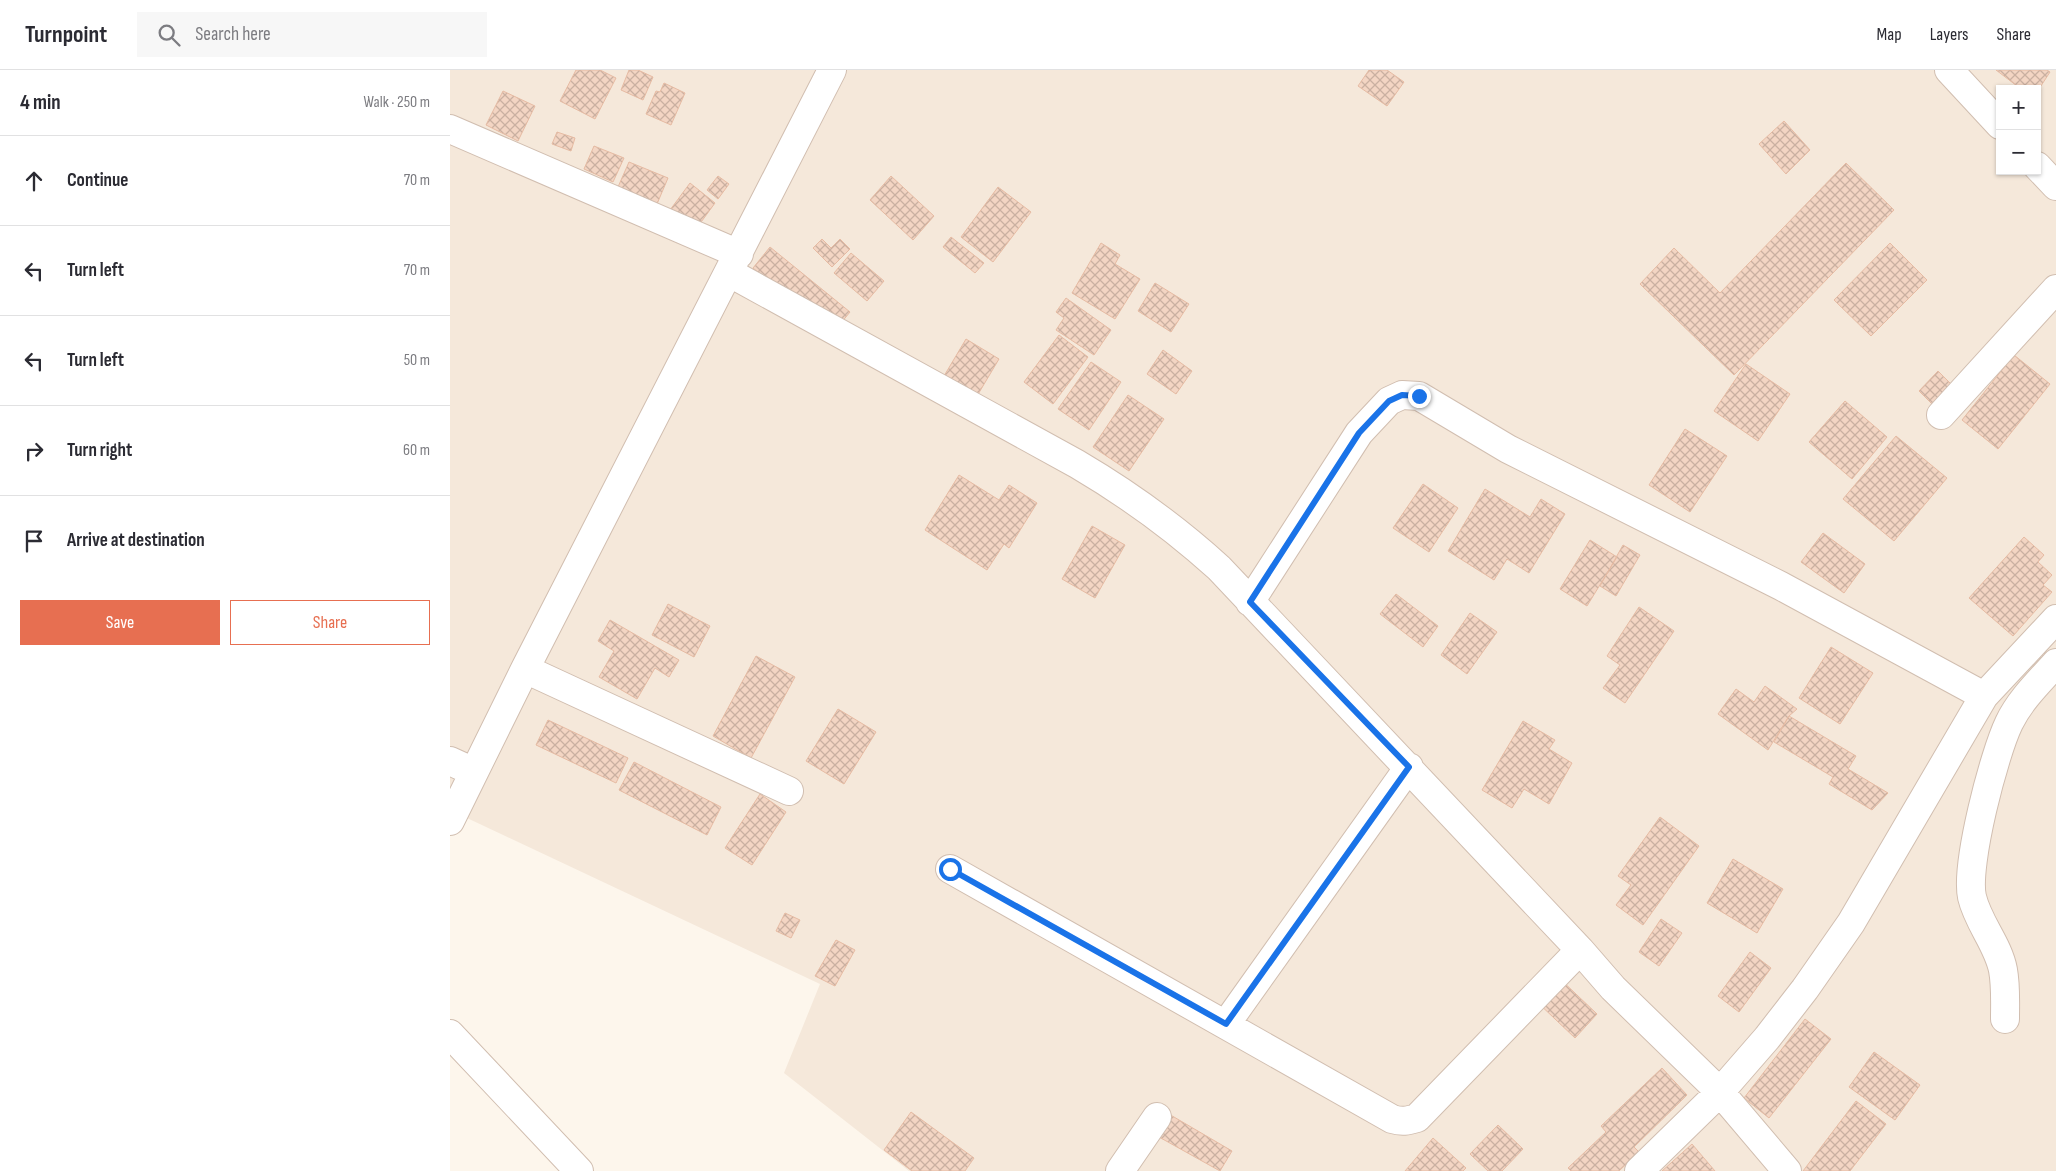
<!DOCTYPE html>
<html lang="en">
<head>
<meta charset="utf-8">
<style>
  body { margin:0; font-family:"Sofia Sans Condensed",sans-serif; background:#f7f7f7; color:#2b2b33 }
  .controls { position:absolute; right:15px; top:15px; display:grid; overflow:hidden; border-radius:0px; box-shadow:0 1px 4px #0004 }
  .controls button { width:45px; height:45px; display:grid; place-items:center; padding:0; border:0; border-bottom:1px solid #e1e1e2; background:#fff; color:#2b2b33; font:25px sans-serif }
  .stop { position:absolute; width:15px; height:15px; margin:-11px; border:4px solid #1a73e8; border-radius:50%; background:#fff }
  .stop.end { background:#1a73e8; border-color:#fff; box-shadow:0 1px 5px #0008 }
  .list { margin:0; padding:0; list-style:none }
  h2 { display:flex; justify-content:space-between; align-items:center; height:65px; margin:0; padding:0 20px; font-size:21px }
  h2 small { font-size:16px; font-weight:400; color:#7c7c81 }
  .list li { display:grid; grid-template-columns:32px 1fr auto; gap:15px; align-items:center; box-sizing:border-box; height:90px; padding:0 20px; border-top:1px solid #e1e1e2 }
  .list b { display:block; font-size:19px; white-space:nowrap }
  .list em { font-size:16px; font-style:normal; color:#7c7c81 }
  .actions { display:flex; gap:10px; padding:15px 20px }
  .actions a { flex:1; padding:11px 0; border:1px solid #e76f51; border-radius:0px; text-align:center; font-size:18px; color:#e76f51 }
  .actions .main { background:#e76f51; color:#fff }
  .icon { flex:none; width:28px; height:28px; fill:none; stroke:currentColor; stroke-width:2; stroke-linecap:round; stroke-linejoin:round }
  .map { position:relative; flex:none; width:1606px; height:1101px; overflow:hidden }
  header { display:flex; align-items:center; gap:30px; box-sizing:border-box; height:70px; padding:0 25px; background:#fff; border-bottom:1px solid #e1e1e2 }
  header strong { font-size:24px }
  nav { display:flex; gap:28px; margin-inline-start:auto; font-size:18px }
  .search { width:350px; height:45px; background:#f7f7f7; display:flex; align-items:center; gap:12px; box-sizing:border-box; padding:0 18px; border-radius:0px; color:#7c7c81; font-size:19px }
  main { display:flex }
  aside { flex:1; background:#fff }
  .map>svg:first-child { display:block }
  .residential { fill:#f5e8da; fill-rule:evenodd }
  .building { fill:url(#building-cross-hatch); stroke:#e6bba3 }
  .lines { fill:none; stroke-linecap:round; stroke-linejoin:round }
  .minor-casing { stroke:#d1beb0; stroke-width:30 }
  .minor { stroke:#fff; stroke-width:28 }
  .route { stroke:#1a73e8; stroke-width:6 }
</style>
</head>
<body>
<header>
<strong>Turnpoint</strong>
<div class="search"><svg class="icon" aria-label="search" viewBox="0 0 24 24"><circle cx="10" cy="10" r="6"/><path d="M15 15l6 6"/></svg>Search here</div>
<nav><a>Map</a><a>Layers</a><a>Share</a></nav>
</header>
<main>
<aside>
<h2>4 min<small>Walk · 250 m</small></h2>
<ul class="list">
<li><svg class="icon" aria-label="ahead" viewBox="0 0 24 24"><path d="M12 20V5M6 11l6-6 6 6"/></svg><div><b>Continue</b></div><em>70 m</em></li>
<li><svg class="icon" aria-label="left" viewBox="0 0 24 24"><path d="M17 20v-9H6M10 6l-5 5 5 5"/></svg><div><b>Turn left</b></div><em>70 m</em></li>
<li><svg class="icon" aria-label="left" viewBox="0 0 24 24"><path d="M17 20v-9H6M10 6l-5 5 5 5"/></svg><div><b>Turn left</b></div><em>50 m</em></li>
<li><svg class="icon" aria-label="right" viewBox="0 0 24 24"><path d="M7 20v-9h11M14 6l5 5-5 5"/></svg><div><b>Turn right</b></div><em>60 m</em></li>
<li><svg class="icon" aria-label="arrive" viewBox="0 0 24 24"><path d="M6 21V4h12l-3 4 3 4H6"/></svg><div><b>Arrive at destination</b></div></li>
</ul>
<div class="actions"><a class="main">Save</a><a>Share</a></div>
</aside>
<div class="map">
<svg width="1606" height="1101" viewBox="0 0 1606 1101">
  <defs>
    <pattern id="building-cross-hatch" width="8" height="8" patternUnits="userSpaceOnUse" patternTransform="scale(1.25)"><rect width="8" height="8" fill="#f3d5c3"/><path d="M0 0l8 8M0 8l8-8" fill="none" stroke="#cab0a1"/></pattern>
  </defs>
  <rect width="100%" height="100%" fill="#fdf6ec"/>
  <path class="residential" d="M0 0H1606V1101H459L334 1003 370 914 0 740ZM1550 19H1587V101H1550Z"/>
  <path class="building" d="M126 0H150L166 8 145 49 110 31Z
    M179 0H188L203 7 193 30 171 20Z
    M919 0H937L954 12 937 36 908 16Z
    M1546 0H1597L1600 2 1587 22V19H1571Z
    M214 13 235 23 221 55 196 44 206 21 210 22Z
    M53 21 85 36 68 71 36 55Z
    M1334 51 1360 80 1336 104 1309 74Z
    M107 62 125 68 121 81 102 74Z
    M144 76 174 88 163 112 134 99Z
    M179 92 218 108 207 134 168 117Z
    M1396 93 1444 140 1284 305 1190 214 1224 178 1270 223Z
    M268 106 279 114 268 129 257 120Z
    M441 106 484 146 463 170 420 130Z
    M240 113 265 133 246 159 220 140Z
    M548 117 581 142 543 192 511 167Z
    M501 167 534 193 525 203 493 177Z
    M372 169 381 178 390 169 400 179 382 197 363 178Z
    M651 173 670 185 665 194 690 209 665 249 622 223Z
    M1440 173 1477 210 1421 266 1384 230Z
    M320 177 400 242 386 259 362 248 303 198Z
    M401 183 434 211 417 231 384 203Z
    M705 213 739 234 721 262 688 241Z
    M616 228 661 260 644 285 606 260 614 248 606 242Z
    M609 265 638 287 603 334 574 312Z
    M516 269 549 289 527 326 494 306Z
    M713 280 742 301 726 324 697 304Z
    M1564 285 1600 314 1548 379 1512 350Z
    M641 292 671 312 639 360 608 339Z
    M1296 294 1340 324 1308 371 1264 341Z
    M1488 301 1503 316 1484 336 1469 321Z
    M678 325 714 349 679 401 643 377Z
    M1395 331 1437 367 1402 409 1359 372Z
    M1235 359 1277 386 1240 442 1199 415Z
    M1446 366 1497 408 1444 471 1393 429Z
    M509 405 549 430 559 415 587 433 559 478 554 474 537 500 475 460Z
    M973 414 1008 438 979 482 943 458Z
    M1035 419 1080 447 1091 429 1115 444 1079 503 1057 489 1044 510 998 481Z
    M642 456 675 475 645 528 612 509Z
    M1373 463 1415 494 1394 523 1351 492Z
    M1574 467 1594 485 1588 492 1602 505 1593 515 1602 522 1563 566 1519 528Z
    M1140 470 1167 487 1137 536 1110 519Z
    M1173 475 1190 485 1166 526 1150 516Z
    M946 524 988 556 973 577 930 544Z
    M218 534 260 556 244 587 202 565Z
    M1189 537 1224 561 1175 633 1153 618 1170 595 1157 586Z
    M1020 543 1047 562 1017 604 991 585Z
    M160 550 229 590 219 607 205 598 187 629 149 607 164 581 148 571Z
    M1381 577 1423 603 1390 654 1349 628Z
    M306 586 345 607 301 688 263 666Z
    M1315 616 1347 639 1339 646 1318 680 1268 644 1286 619 1304 632Z
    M388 639 426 662 394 714 356 691Z
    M1339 646 1406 686 1398 699 1438 723 1422 740 1379 714 1383 707 1324 672Z
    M98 650 178 688 166 713 86 675Z
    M1073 651 1105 670 1099 679 1122 693 1099 734 1074 719 1062 738 1032 720Z
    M184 692 271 737 257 765 169 720Z
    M310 724 336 742 302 795 275 778Z
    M1210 747 1249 776 1193 855 1166 835 1181 815 1168 806Z
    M1283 789 1333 819 1307 863 1257 833Z
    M335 843 350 850 341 868 326 861Z
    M1211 849 1232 863 1209 896 1189 882Z
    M386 870 405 880 385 916 365 906Z
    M1300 882 1321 898 1289 942 1268 926Z
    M1107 906 1147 944 1125 968 1085 930Z
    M1355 949 1381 969 1319 1048 1294 1028Z
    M1424 982 1470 1015 1445 1050 1399 1017Z
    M1212 998 1237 1025 1184 1077 1189 1082 1169 1101H1121L1118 1098 1156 1062 1151 1056Z
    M1406 1031 1436 1054 1400 1101H1353Z
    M712 1040 782 1081 770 1101 700 1062Z
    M461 1042 524 1088 515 1101H462L434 1080Z
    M1048 1055 1073 1079 1052 1101H1038L1020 1084Z
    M983 1068 1016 1098 1013 1101H955Z
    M1242 1074 1265 1101H1212Z"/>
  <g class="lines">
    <g class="minor-casing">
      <path id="minor" d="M1499 0 1550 55
        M0 59 289 184
        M1587 96 1606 116
        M280 203 627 394C678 424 725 458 769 498L1130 880 1163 918 1270 1022 1337 1101
        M1491 345 1606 219
        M800 532 909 363 939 331 952 325 969 326 1058 379 1331 516 1534 626
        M75 599 339 721
        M0 691 24 702
        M0 751 75 599 382 0
        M500 799 942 1049C952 1052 957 1051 967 1048L1130 880
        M1555 949C1555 933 1556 916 1553 900 1548 874 1528 853 1522 827 1515 795 1544 684 1559 653 1570 630 1589 612 1606 593
        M776 954 959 697
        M0 964 129 1101
        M670 1101 707 1047
        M1189 1101 1270 1022 1317 968 1355 919 1401 853 1534 626 1606 549"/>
    </g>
    <use href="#minor" class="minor"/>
  </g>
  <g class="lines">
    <path class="route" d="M500 799 776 954 959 697 800 532 909 363 939 331 952 325 969 326"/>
  </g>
</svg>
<div class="controls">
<button>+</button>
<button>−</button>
</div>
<div class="stop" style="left:500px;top:799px"></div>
<div class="stop end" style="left:969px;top:326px"></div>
</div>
</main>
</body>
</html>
